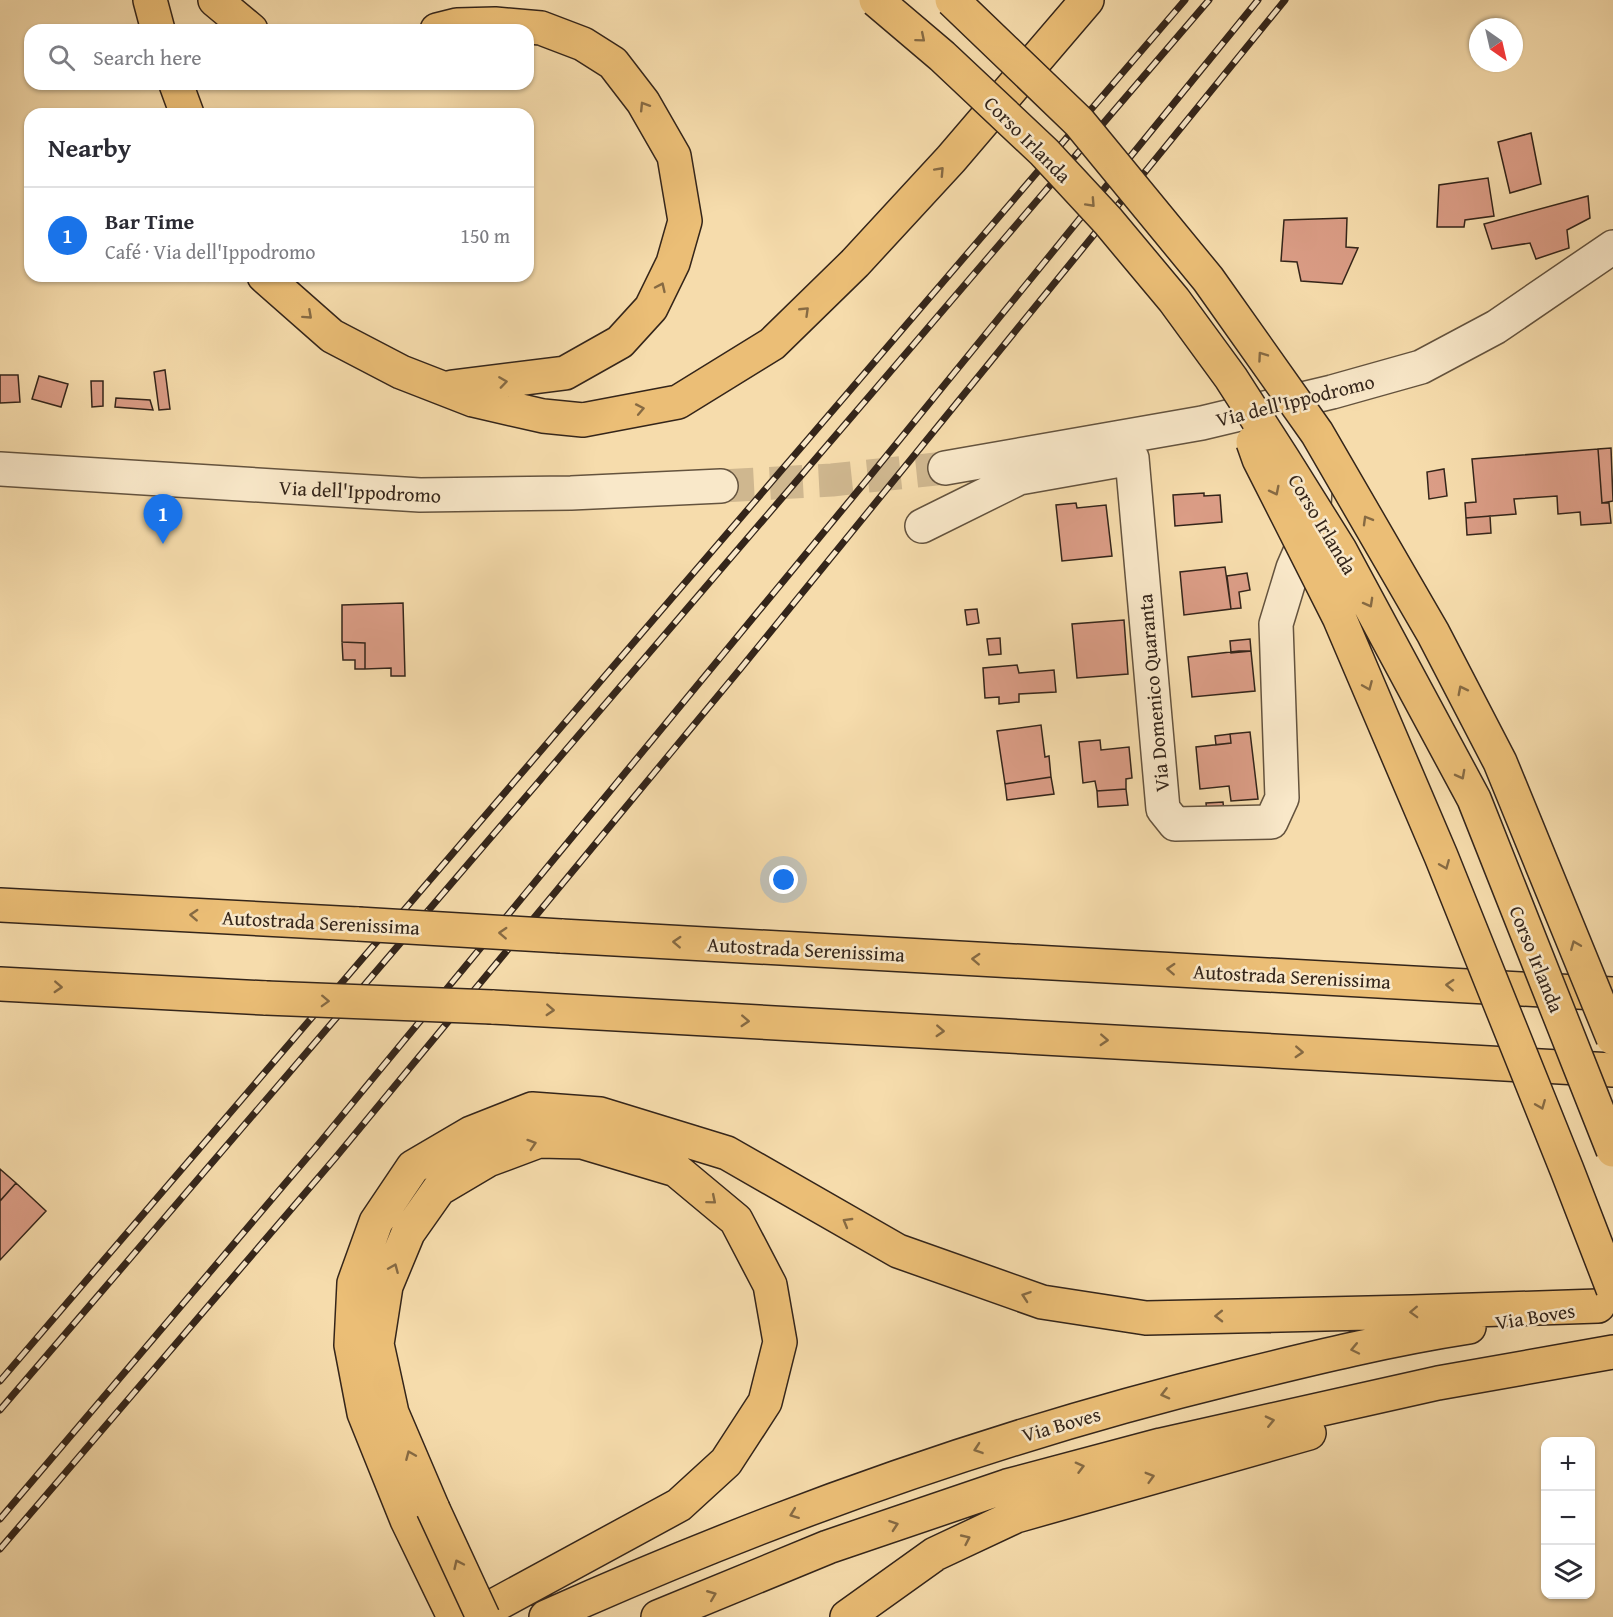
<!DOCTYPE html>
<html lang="en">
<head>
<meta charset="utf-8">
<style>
  body { margin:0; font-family:"Gentium Book Plus",serif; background:#f2f2f3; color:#2b2b33 }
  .controls { position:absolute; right:18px; bottom:18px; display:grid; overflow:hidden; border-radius:12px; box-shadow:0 2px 4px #0004 }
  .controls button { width:54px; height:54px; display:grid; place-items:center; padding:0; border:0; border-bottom:2px solid #e1e1e2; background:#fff; color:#2b2b33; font:30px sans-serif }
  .compass { position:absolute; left:1469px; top:18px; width:54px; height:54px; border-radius:50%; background:#fff; box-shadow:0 2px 4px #0004; rotate:146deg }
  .you { position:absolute; left:784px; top:880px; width:21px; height:21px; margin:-15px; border:4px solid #fff; border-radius:50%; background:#1a73e8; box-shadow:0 0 0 9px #1a73e833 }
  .badge { display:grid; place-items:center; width:39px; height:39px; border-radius:50%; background:#1a73e8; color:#fff; font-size:20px; font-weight:700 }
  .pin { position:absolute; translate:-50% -50px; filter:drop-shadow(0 2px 3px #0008) }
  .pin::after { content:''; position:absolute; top:32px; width:21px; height:18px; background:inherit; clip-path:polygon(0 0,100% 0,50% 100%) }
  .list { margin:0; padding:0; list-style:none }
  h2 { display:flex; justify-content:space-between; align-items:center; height:78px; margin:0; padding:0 24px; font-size:26px }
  h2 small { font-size:20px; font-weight:400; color:#7c7c81 }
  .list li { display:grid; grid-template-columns:39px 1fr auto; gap:18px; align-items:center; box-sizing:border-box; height:96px; padding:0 24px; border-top:2px solid #e1e1e2 }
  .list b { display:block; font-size:22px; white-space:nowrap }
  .list p { margin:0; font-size:20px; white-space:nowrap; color:#7c7c81 }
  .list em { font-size:20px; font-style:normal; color:#7c7c81 }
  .icon { flex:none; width:33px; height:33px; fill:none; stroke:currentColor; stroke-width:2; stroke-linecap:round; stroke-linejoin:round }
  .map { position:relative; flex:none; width:1613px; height:1617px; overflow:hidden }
  .search { position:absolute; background:#fff; box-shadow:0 2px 4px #0004; left:24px; top:24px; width:510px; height:66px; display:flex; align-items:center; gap:15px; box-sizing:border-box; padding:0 21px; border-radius:18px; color:#7c7c81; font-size:22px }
  .panel { position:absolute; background:#fff; box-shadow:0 2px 4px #0004; left:24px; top:108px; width:510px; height:174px; border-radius:18px }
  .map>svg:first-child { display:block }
  .building { fill:#db9d86; stroke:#34251a; stroke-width:1.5 }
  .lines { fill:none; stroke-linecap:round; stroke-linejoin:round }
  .minor-tunnel { stroke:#cfb78f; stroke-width:33; stroke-dasharray:33 16; stroke-linecap:butt }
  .minor-casing { stroke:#64533e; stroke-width:36 }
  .highway-casing { stroke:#34251a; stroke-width:36 }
  .minor { stroke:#f9e8c9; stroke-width:33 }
  .highway { stroke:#ebbe76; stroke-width:33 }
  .rail-casing { stroke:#34251a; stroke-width:7 }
  .rail { stroke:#f9e8c9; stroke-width:4.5; stroke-dasharray:14; stroke-linecap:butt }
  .highway-bridge-casing { stroke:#34251a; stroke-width:36; stroke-linecap:butt }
  .highway-bridge { stroke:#ebbe76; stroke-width:33 }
  .oneway { stroke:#866a43 }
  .labels { text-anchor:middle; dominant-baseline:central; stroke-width:5; stroke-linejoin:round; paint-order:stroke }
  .street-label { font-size:20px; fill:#34251a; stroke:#f9e8c9 }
</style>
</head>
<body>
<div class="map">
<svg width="1613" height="1617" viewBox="0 0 1613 1617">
  <rect width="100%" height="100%" fill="#f6dcac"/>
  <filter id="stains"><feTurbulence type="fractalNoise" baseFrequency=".00333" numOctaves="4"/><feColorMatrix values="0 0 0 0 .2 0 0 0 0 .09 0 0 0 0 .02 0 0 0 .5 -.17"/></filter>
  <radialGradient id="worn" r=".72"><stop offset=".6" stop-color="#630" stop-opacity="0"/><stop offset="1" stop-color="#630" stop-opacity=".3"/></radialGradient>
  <path class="building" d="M1531 133 1541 184 1510 193 1498 142Z
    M1488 178 1494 216 1465 220 1464 227H1437L1439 185Z
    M1588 196 1590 218 1567 230 1569 248 1536 259 1530 243 1492 249 1484 224Z
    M1347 218 1346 247 1358 248 1342 284 1301 281 1297 262 1281 261 1284 220Z
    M165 370 170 409 159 410 154 372Z
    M0 375H18L20 402 0 403Z
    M39 376 68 384 61 407 32 399Z
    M91 381H103V406L92 407Z
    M116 398 150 400 153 410 115 407Z
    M1611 448 1613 501 1602 503 1598 449Z
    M1598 449 1602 503H1609L1611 523 1581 525 1580 512 1558 514 1557 496 1514 499 1516 514 1466 518 1465 503 1476 502 1472 459Z
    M1444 469 1447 496 1429 499 1427 472Z
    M1204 493V496L1220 495 1222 522 1175 526 1173 495Z
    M1076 503 1077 508 1106 505 1112 556 1062 561 1056 505Z
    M1490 516 1491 533 1467 535 1466 518Z
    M1225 567 1231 609 1184 615 1180 572Z
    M1247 573 1250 590 1239 592 1241 608 1231 609 1227 576Z
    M403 603 405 676H391V668L365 669V643L342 642V605Z
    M977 609 979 623 967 625 965 610Z
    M1124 620 1128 674 1077 678 1072 624Z
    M1000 638 1001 654 989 655 987 639Z
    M1250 639 1251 651 1231 653 1230 641Z
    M342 642 365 643V669H355V660H343Z
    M1239 651H1251L1255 691 1192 697 1188 657Z
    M1017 665 1019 673 1054 670 1056 692 1019 694V702L999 704V697L985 698 983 668Z
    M1041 725 1045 757 1049 756 1051 777 1005 784 997 731Z
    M1250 732 1258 799 1231 801 1229 786 1200 789 1196 747 1231 743 1230 734Z
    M1230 734 1231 743 1216 745 1215 736Z
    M1100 740 1101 750 1129 747 1132 778 1126 779V789L1097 791 1095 781 1083 783 1079 742Z
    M1051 777 1054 794 1007 800 1005 784Z
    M1126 789 1128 805 1098 807 1097 791Z
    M1223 802 1224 812 1207 813 1206 803Z
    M0 1169 16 1183 0 1201Z
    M16 1183 46 1211 0 1260V1201Z"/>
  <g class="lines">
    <path class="minor-tunnel" d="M721 486 832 480 945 468"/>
    <g class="minor-casing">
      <path id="minor" d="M945 468 1202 423 1332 392 1421 367 1496 327 1613 247
        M0 469 420 495 571 493 721 486
        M922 526 1019 478 1132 458 1163 809 1175 824 1271 822 1282 798 1276 624 1293 568 1313 522 1316 471 1285 404"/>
    </g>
    <g class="highway-casing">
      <path id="highway" d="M150 0 158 30
        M215 0 251 30
        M437 30 457 25 495 24 541 28 583 44 613 63 643 102 674 156 685 221 673 263 651 308 620 342 565 373 452 387
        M176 84 187 114
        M264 276 332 336 401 372 473 400 543 416 583 420 678 402 772 344 855 263 951 159 1087 0
        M0 905 358 924
        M561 936 1613 994
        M0 984 266 998
        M492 1007 1613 1070
        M433 1509 392 1413 377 1344 386 1286 408 1233 439 1189 488 1160 539 1141 582 1142 676 1170 736 1220 770 1285 780 1342 765 1402 726 1462 679 1505 473 1617
        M454 1617 407 1520 364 1413 351 1345 354 1283 376 1222 413 1167 471 1133 532 1109 600 1114 727 1153 898 1251 1042 1302 1146 1318 1412 1312 1598 1306
        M546 1617C769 1517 998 1435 1236 1377 1313 1358 1391 1339 1469 1327
        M658 1617 828 1547 1007 1486 1161 1445 1438 1383 1613 1352
        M847 1617 935 1554 1016 1516 1309 1433"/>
    </g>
    <use href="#minor" class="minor"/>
    <use href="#highway" class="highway"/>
    <g class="rail-casing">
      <path id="rail" d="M0 1381 1185 0
        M0 1410 1209 0
        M0 1519 317 1146 866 481 1258 0
        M0 1549 336 1157 741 668 1285 0"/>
    </g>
    <use href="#rail" class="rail"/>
    <g class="highway-bridge-casing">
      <path id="highway-bridge" d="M876 0 942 56 1044 152 1108 221 1174 300 1231 378 1283 459 1340 550 1474 799 1613 1150
        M952 0 1079 122 1208 279 1317 433 1433 633 1500 762 1613 1038
        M1253 442 1259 459 1339 617 1441 856 1567 1170 1613 1289
        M358 924 561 936
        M266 998 492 1007
        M433 1509 483 1617"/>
    </g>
    <use href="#highway-bridge" class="highway-bridge"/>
  </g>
  <defs><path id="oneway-chevron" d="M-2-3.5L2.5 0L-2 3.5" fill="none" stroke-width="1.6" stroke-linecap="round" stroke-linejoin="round" transform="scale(1.5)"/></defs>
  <g class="oneway">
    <use href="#oneway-chevron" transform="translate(921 38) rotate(40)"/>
    <use href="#oneway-chevron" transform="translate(644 106) rotate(-122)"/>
    <use href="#oneway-chevron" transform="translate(940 171) rotate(-47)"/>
    <use href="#oneway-chevron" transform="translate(1091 203) rotate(47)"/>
    <use href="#oneway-chevron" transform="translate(661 287) rotate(-65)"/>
    <use href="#oneway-chevron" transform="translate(805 311) rotate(-44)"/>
    <use href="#oneway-chevron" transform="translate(308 315) rotate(42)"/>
    <use href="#oneway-chevron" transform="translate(1262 356) rotate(-125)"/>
    <use href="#oneway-chevron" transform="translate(503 382) rotate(-8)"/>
    <use href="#oneway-chevron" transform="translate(640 409) rotate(-11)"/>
    <use href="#oneway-chevron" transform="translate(1275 491) rotate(63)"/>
    <use href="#oneway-chevron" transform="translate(1367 520) rotate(-120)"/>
    <use href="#oneway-chevron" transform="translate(1369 603) rotate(61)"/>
    <use href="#oneway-chevron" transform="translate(1368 686) rotate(67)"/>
    <use href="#oneway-chevron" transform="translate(1462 690) rotate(-117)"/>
    <use href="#oneway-chevron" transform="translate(1461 775) rotate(62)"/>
    <use href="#oneway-chevron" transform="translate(1445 865) rotate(68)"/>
    <use href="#oneway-chevron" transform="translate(194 915) rotate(-177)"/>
    <use href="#oneway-chevron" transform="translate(503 933) rotate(-177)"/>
    <use href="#oneway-chevron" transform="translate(677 942) rotate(-177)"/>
    <use href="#oneway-chevron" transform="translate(1575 945) rotate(-112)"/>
    <use href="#oneway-chevron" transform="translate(976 959) rotate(-177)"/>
    <use href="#oneway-chevron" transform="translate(1171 969) rotate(-177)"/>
    <use href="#oneway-chevron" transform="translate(1450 985) rotate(-177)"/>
    <use href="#oneway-chevron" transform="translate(58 987) rotate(3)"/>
    <use href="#oneway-chevron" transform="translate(325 1001) rotate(2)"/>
    <use href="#oneway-chevron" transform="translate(550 1010) rotate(3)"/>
    <use href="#oneway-chevron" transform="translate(745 1021) rotate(3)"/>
    <use href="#oneway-chevron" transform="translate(940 1031) rotate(3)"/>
    <use href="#oneway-chevron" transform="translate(1104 1040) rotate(3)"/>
    <use href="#oneway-chevron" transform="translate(1299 1052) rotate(3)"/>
    <use href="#oneway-chevron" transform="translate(1541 1105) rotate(68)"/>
    <use href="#oneway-chevron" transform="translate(532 1144) rotate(-18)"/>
    <use href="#oneway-chevron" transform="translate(712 1200) rotate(40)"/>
    <use href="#oneway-chevron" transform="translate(847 1222) rotate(-150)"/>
    <use href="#oneway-chevron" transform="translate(394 1268) rotate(-67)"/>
    <use href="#oneway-chevron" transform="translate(1026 1296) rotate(-161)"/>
    <use href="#oneway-chevron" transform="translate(1414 1312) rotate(178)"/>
    <use href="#oneway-chevron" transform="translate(1219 1316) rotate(179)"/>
    <use href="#oneway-chevron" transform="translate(1355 1349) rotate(168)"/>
    <use href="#oneway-chevron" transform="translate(1165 1394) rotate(166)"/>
    <use href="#oneway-chevron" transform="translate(1270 1421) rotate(-13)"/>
    <use href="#oneway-chevron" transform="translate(978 1449) rotate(161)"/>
    <use href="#oneway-chevron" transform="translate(410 1455) rotate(-113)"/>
    <use href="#oneway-chevron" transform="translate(1080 1467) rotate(-15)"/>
    <use href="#oneway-chevron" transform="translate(1150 1477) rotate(-16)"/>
    <use href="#oneway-chevron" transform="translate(794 1514) rotate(159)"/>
    <use href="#oneway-chevron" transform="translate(894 1525) rotate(-19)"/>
    <use href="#oneway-chevron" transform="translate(966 1539) rotate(-25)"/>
    <use href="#oneway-chevron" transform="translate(458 1564) rotate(-115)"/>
    <use href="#oneway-chevron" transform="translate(712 1595) rotate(-22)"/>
  </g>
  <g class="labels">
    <g class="street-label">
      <text transform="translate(1028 139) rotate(45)">Corso Irlanda</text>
      <text transform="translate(1295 400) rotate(-14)">Via dell'Ippodromo</text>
      <text transform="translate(360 491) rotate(3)">Via dell'Ippodromo</text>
      <text transform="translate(1323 524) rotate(59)">Corso Irlanda</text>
      <text transform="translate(1153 693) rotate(-95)">Via Domenico Quaranta</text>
      <text transform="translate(321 922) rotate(3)">Autostrada Serenissima</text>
      <text transform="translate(806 949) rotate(3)">Autostrada Serenissima</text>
      <text transform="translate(1537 959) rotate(68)">Corso Irlanda</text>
      <text transform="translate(1292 976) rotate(3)">Autostrada Serenissima</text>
      <text transform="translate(1535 1316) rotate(-9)">Via Boves</text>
      <text transform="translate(1061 1424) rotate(-16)">Via Boves</text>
    </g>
  </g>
  <rect width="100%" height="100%" filter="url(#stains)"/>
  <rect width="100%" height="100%" fill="url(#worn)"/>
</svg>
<div class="controls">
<button>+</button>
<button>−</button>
<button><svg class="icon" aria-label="layers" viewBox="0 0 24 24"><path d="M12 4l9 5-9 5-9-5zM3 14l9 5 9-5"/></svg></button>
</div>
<svg class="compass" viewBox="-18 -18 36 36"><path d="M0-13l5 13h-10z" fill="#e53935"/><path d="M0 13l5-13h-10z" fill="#7c7c81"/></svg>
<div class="you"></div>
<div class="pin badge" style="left:163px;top:544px">1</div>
<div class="search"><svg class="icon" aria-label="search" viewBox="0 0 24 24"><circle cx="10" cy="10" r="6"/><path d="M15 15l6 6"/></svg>Search here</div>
<section class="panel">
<h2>Nearby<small></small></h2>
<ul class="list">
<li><span class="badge">1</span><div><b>Bar Time</b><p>Café · Via dell'Ippodromo</p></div><em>150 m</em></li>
</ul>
</section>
</div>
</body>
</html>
